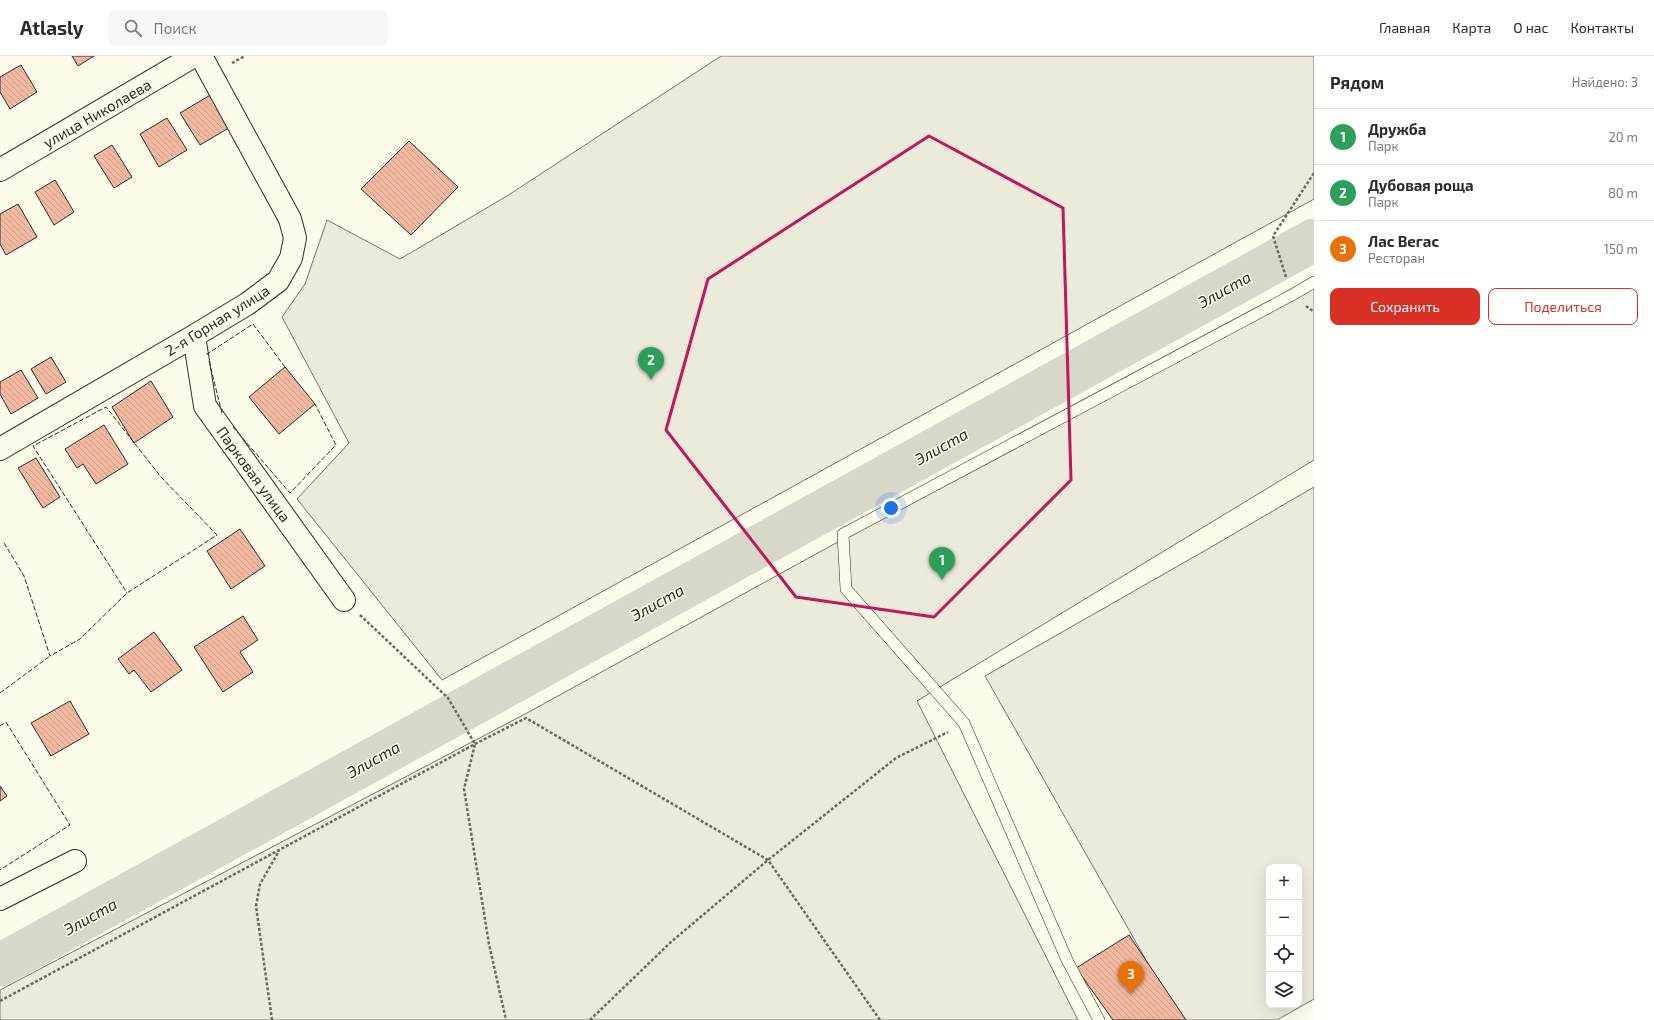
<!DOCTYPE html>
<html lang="ru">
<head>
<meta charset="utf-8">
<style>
  body { margin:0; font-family:"Exo 2",sans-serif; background:#f7f7f7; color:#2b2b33 }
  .controls { position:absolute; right:12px; bottom:12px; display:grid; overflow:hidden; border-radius:8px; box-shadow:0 4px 16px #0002 }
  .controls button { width:36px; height:36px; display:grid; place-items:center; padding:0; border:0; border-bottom:1px solid #e1e1e2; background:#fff; color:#2b2b33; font:20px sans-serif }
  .you { position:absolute; left:891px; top:452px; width:14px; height:14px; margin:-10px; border:3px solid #fff; border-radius:50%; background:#1a73e8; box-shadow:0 0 0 6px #1a73e833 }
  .badge { display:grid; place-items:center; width:26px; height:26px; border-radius:50%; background:#d93025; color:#fff; font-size:13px; font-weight:700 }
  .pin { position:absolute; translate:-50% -33px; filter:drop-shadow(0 1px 2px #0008) }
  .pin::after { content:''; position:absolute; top:21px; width:14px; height:12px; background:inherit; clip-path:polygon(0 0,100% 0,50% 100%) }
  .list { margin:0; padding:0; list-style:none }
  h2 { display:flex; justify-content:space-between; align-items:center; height:52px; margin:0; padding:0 16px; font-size:17px }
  h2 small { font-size:13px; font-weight:400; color:#7c7c81 }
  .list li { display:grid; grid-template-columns:26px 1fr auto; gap:12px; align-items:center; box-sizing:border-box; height:56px; padding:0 16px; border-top:1px solid #e1e1e2 }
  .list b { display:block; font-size:15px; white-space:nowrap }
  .list p { margin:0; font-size:13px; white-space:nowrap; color:#7c7c81 }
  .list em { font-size:13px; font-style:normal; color:#7c7c81 }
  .actions { display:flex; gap:8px; padding:12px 16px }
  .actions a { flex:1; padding:9px 0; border:1px solid #d93025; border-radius:8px; text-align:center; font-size:14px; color:#d93025 }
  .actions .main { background:#d93025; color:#fff }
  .icon { flex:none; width:22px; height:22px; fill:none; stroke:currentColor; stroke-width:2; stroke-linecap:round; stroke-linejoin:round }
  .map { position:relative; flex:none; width:1314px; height:964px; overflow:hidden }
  header { display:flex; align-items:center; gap:24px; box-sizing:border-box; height:56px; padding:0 20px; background:#fff; border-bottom:1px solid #e1e1e2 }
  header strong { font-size:19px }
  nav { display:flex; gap:22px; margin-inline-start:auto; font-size:14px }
  .search { width:280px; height:36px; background:#f7f7f7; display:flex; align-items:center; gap:10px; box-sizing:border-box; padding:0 14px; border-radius:8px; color:#7c7c81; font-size:15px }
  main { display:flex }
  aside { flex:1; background:#fff }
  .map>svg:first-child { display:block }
  .green { fill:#ecebdb; stroke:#74746e; fill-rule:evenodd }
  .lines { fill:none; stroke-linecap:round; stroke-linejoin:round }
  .river { stroke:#d8d7c9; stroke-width:43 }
  .building { fill:url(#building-back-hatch); stroke:#2b2b2b }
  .lane-casing { stroke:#2b2b2b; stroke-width:12 }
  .street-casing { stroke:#2b2b2b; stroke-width:24 }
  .secondary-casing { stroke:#2b2b2b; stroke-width:24 }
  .path { stroke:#6a6964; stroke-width:2.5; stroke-dasharray:3 2; stroke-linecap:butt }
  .lane { stroke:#fdfbea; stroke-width:11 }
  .street { stroke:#fdfbea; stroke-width:22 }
  .secondary { stroke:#fdfbea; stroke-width:22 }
  .fence { stroke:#2b2b2b; stroke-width:1; stroke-dasharray:5 2; stroke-linecap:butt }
  .marked { fill:none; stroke:#c2185b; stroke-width:3; stroke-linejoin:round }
  .labels { text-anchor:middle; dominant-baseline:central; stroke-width:3; stroke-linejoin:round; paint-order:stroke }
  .street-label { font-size:15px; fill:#2b2b2b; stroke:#fdfbea }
  .water-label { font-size:16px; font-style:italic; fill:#2b2b2b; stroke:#fdfbea }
</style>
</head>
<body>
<header>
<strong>Atlasly</strong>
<div class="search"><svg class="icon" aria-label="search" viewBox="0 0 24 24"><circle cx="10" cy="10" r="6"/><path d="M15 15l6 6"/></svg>Поиск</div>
<nav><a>Главная</a><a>Карта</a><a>О нас</a><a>Контакты</a></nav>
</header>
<main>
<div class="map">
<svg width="1314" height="964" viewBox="0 0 1314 964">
  <defs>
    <pattern id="building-back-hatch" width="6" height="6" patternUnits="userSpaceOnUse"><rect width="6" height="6" fill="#f2b8a0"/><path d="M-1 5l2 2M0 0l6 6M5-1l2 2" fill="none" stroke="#d09e8a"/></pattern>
  </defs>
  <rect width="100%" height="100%" fill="#fdfbea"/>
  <path class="green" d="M721 0H1314V143L442 624 297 443 349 387 282 261 305 228 327 164 400 203 507 140Z
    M1314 224V404L917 645 1078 964H0V934L527 657Z
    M1314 431V943L1277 964H1180L985 620 1206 494ZM1269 811H1299V949H1269Z"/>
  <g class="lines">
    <path class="river" d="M0 909 1314 184"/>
  </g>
  <path class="building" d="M72 0H94L78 10Z
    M21 9 37 36 10 53 0 36V21Z
    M217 35 237 67 200 89 180 57Z
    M167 62 187 94 159 111 140 78Z
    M409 85 458 131 411 179 361 133Z
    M112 89 132 121 114 132 94 100Z
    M55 124 74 156 54 169 35 136Z
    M18 148 37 181 6 199 0 188V158Z
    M51 301 66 326 46 338 31 313Z
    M285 311 315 348 279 378 249 341Z
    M21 314 38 342 11 358 0 338V326Z
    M151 325 173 361 134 387 112 351Z
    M104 369 128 408 96 428 83 408 77 412 65 393Z
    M36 402 60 441 43 452 18 412Z
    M240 473 265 510 231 533 207 495Z
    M243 560 258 584 240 596 253 616 223 636 194 591Z
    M154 576 182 614 151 636 134 614 129 618 118 603Z
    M70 645 89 678 51 700 31 667Z
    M0 730 7 740 0 745Z
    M1129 879 1186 964H1113L1076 912Z"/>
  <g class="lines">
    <g class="lane-casing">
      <path id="lane" d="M1099 964 1067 904 964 667 846 533 843 478 1292 239 1314 226"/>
    </g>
    <g class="street-casing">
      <path id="street" d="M194 280 205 350 344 544
        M0 393 194 280 247 248 278 225 291 202 295 182 290 163 201 0
        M0 843 75 805"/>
    </g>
    <g class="secondary-casing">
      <path id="secondary" d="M0 114 194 0"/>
    </g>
    <path class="path" d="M232 7 245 0
      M1286 221 1273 180 1314 117
      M1306 250 1314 256
      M360 559 448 642 475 688 464 733 489 888 506 964
      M0 945 475 688 526 662 768 804 880 964
      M272 964 256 850 260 828 279 795
      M590 964 671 886 768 804 896 702 948 676"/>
    <use href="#lane" class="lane"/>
    <use href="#street" class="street"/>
    <use href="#secondary" class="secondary"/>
    <path class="fence" d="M207 299V298L253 268 285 311
      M209 305 222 357
      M233 371 290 437 336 389 315 348
      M4 487 24 520 50 600 80 583 127 537 217 479 161 421 106 351 33 390 127 537
      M0 637 50 600
      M0 670 6 666 70 769 0 814"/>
  </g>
  <path class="marked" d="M929 80 1063 152 1071 424 934 561 796 541 666 374 708 223Z"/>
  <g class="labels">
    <g class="street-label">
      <text transform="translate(97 57) rotate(-30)">улица Николаева</text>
      <text transform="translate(217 264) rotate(-32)">2-я Горная улица</text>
      <text transform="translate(254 418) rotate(54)">Парковая улица</text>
    </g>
    <g class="water-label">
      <text transform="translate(1224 233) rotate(-29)">Элиста</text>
      <text transform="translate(941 390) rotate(-29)">Элиста</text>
      <text transform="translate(657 546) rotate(-29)">Элиста</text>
      <text transform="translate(373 703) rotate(-29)">Элиста</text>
      <text transform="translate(90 860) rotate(-29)">Элиста</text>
    </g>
  </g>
</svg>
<div class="controls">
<button>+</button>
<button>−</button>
<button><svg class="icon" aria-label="locate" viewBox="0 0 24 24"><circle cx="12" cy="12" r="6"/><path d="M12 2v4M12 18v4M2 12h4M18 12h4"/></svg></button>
<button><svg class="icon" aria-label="layers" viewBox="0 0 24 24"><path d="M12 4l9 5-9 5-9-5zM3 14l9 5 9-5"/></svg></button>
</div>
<div class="you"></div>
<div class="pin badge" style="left:942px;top:524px;background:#2e9e5b">1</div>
<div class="pin badge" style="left:651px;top:324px;background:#2e9e5b">2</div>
<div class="pin badge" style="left:1131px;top:938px;background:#e8710a">3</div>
</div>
<aside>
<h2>Рядом<small>Найдено: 3</small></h2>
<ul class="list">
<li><span class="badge" style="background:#2e9e5b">1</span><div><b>Дружба</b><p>Парк</p></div><em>20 m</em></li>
<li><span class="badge" style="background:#2e9e5b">2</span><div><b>Дубовая роща</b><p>Парк</p></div><em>80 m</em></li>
<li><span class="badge" style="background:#e8710a">3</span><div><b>Лас Вегас</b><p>Ресторан</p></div><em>150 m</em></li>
</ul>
<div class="actions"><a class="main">Сохранить</a><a>Поделиться</a></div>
</aside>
</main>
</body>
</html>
